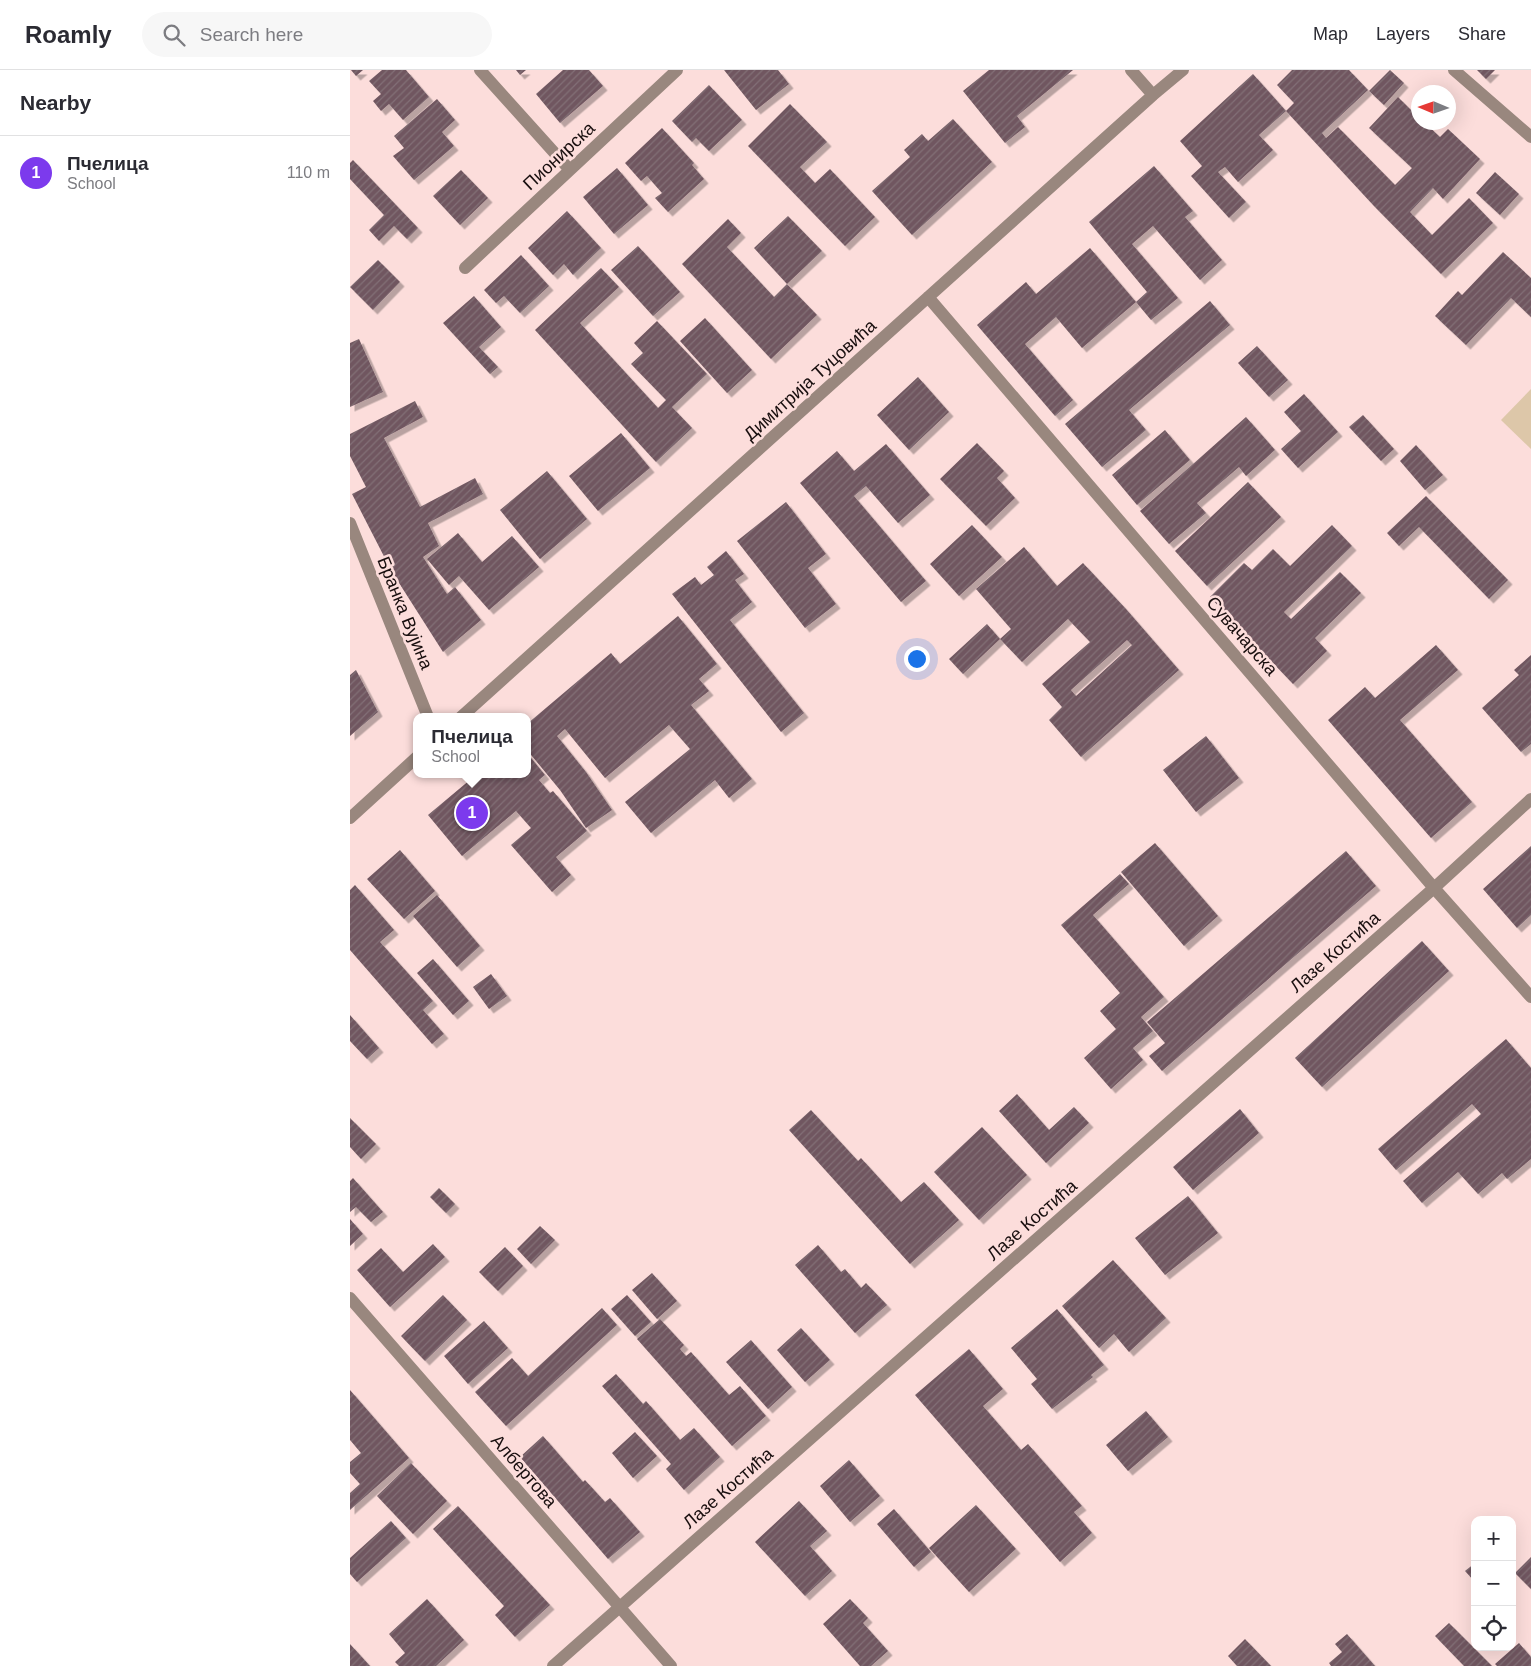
<!DOCTYPE html>
<html lang="en">
<head>
<meta charset="utf-8">
<style>
  body { margin:0; font-family:Arial,sans-serif; background:#f7f7f7; color:#2b2b33 }
  .controls { position:absolute; right:15px; bottom:15px; display:grid; overflow:hidden; border-radius:10px; box-shadow:0 5px 20px #0002 }
  .controls button { width:45px; height:45px; display:grid; place-items:center; padding:0; border:0; border-bottom:1px solid #e1e1e2; background:#fff; color:#2b2b33; font:25px sans-serif }
  .compass { position:absolute; left:1061px; top:15px; width:45px; height:45px; border-radius:50%; background:#fff; box-shadow:0 5px 20px #0002; rotate:272deg }
  .you { position:absolute; left:566px; top:588px; width:18px; height:18px; margin:-12px; border:4px solid #fff; border-radius:50%; background:#1a73e8; box-shadow:0 0 0 8px #1a73e833 }
  .badge { display:grid; place-items:center; width:32px; height:32px; border-radius:50%; background:#7c3aed; color:#fff; font-size:16px; font-weight:700 }
  .pin { position:absolute; translate:-50% -50%; border:2px solid #fff; box-shadow:0 1px 5px #0006 }
  .popup { position:absolute; left:63px; top:643px; width:118px; height:65px; box-sizing:border-box; display:grid; place-content:center; border-radius:10px; background:#fff; filter:drop-shadow(0 1px 4px #0005); font-size:16px; white-space:nowrap; color:#7c7c81 }
  .popup b { font-size:19px; color:#2b2b33 }
  .popup::after { content:''; position:absolute; left:50%; top:100%; margin-left:-10px; border:10px solid transparent; border-top-color:#fff }
  .list { margin:0; padding:0; list-style:none }
  h2 { display:flex; justify-content:space-between; align-items:center; height:65px; margin:0; padding:0 20px; font-size:21px }
  h2 small { font-size:16px; font-weight:400; color:#7c7c81 }
  .list li { display:grid; grid-template-columns:32px 1fr auto; gap:15px; align-items:center; box-sizing:border-box; height:75px; padding:0 20px; border-top:1px solid #e1e1e2 }
  .list b { display:block; font-size:19px; white-space:nowrap }
  .list p { margin:0; font-size:16px; white-space:nowrap; color:#7c7c81 }
  .list em { font-size:16px; font-style:normal; color:#7c7c81 }
  .icon { flex:none; width:28px; height:28px; fill:none; stroke:currentColor; stroke-width:2; stroke-linecap:round; stroke-linejoin:round }
  .map { position:relative; flex:none; width:1181px; height:1596px; overflow:hidden }
  header { display:flex; align-items:center; gap:30px; box-sizing:border-box; height:70px; padding:0 25px; background:#fff; border-bottom:1px solid #e1e1e2 }
  header strong { font-size:24px }
  nav { display:flex; gap:28px; margin-inline-start:auto; font-size:18px }
  .search { width:350px; height:45px; background:#f7f7f7; display:flex; align-items:center; gap:12px; box-sizing:border-box; padding:0 18px; border-radius:28px; color:#7c7c81; font-size:19px }
  main { display:flex }
  aside { flex:1; background:#fff }
  .map>svg:first-child { display:block }
  .park { fill:#ddc7a9 }
  .building { fill:url(#building-hatch); fill-rule:evenodd; filter:url(#shadow) }
  .lines { fill:none; stroke-linecap:round; stroke-linejoin:round }
  .minor { stroke:#99877e; stroke-width:12 }
  .labels { text-anchor:middle; dominant-baseline:central; stroke-width:5; stroke-linejoin:round; paint-order:stroke }
  .street-label { font-size:18px; fill:#180e0e; stroke:#fcdddb }
</style>
</head>
<body>
<header>
<strong>Roamly</strong>
<div class="search"><svg class="icon" aria-label="search" viewBox="0 0 24 24"><circle cx="10" cy="10" r="6"/><path d="M15 15l6 6"/></svg>Search here</div>
<nav><a>Map</a><a>Layers</a><a>Share</a></nav>
</header>
<main>
<aside>
<h2>Nearby<small></small></h2>
<ul class="list">
<li><span class="badge">1</span><div><b>Пчелица</b><p>School</p></div><em>110 m</em></li>
</ul>
</aside>
<div class="map">
<svg width="1181" height="1596" viewBox="0 0 1181 1596">
  <defs>
    <pattern id="building-hatch" width="6" height="6" patternUnits="userSpaceOnUse" patternTransform="scale(1.25)"><rect width="6" height="6" fill="#705760"/><path d="M-1 1l2-2M0 6l6-6M5 7l2-2" fill="none" stroke="#826f76"/></pattern>
    <filter id="shadow"><feDropShadow dx="4.5" dy="4.5" stdDeviation="0" flood-color="#0004"/></filter>
  </defs>
  <rect width="100%" height="100%" fill="#fcdddb"/>
  <path class="park" d="M1181 319V379L1151 350Z"/>
  <path class="building" d="M1 0H13L6 6Z
    M32 0H56L79 27 53 50 39 34 31 41 23 31 31 24 19 11Z
    M166 0H176L170 5Z
    M213 0H239L253 16 210 53 186 24Z
    M374 0H428L439 14 406 40Z
    M639 0H723L667 46 675 57 655 73 613 21Z
    M942 0H999L1018 20 972 63 976 68 988 57 1045 115 1062 98 1019 58 1048 27 1068 47V52H1074L1090 67 1098 59 1130 89 1093 129 1083 118 1060 142 1082 165 1119 128 1143 153 1091 204 1024 136 936 41 944 33 927 15Z
    M1040 0 1054 13 1034 35 1019 21Z
    M1127 0H1145L1136 9Z
    M903 4 936 41 909 65 923 80 888 112 875 97 868 102 896 132 879 148 841 106 852 96 830 71Z
    M359 15 392 50 359 81 346 68 342 72 322 51Z
    M87 29 105 50 92 62 104 76 64 110 43 86 54 78 44 66Z
    M440 34 477 72 450 97 465 113 480 99 525 147 495 176 398 76Z
    M603 49 642 92 562 165 522 121 560 87 554 80 572 64 578 71Z
    M312 58 344 93 342 95 354 109 318 142 305 128 312 123 297 106 291 111 275 93Z
    M3 90 68 158 57 169 44 156 29 171 19 160 34 145 0 109V93Z
    M804 96 843 141 835 147 872 190 850 210 803 156 782 174 828 228 801 250 786 232 797 222 739 152Z
    M267 98 298 135 264 164 233 127Z
    M111 100 138 128 110 155 83 126Z
    M1145 102 1169 124 1150 145 1126 123Z
    M217 141 251 178 223 205 214 194 203 205 178 178Z
    M438 146 472 181 437 214 404 178Z
    M378 149 391 163 377 177 424 227 437 214 467 245 421 289 332 194Z
    M288 176 330 222 303 246 261 200Z
    M740 178 786 232 732 278 706 247 675 274 723 330 705 346 627 255 676 212 686 224Z
    M1153 182 1181 208V247L1161 228 1116 275 1085 246 1108 221 1112 225Z
    M171 185 199 216 170 243 154 226 146 233 134 220Z
    M28 190 50 212 23 240 0 217Z
    M251 198 269 217 230 253 308 338 316 330 281 294 293 283 284 273 307 251 357 304 322 337 342 358 306 392 185 260Z
    M124 226 151 257 129 277 148 297 140 304 93 253Z
    M860 231 880 255 779 340 796 360 752 397 715 354Z
    M355 248 402 300 377 323 330 271Z
    M9 269 33 322 0 337V273Z
    M907 276 938 310 919 327 888 293Z
    M568 307 599 342 559 380 527 345Z
    M954 324 988 362 948 398 931 379 951 361 934 342Z
    M65 331 73 347 34 368 70 437 125 408 133 424 78 453 89 476 73 487 97 524 105 517 131 550 93 582 42 502 2 424 16 417 0 386V364Z
    M1013 345 1044 379 1031 391 999 357Z
    M896 347 925 380 896 406 889 397 847 433 856 443 819 474 790 441Z
    M815 360 840 390 787 435 762 405Z
    M271 363 300 398 248 441 219 406Z
    M627 373 654 401 647 408 665 428 636 456 590 409Z
    M536 374 580 425 548 453 516 416 504 426 576 511 551 532 450 413 487 381 504 401Z
    M1066 375 1093 405 1075 420 1050 391Z
    M197 401 237 449 190 489 150 440Z
    M898 412 931 447 857 516 825 481Z
    M1076 426 1158 510 1139 529 1069 457 1049 476 1037 463Z
    M436 432 476 484 458 498 486 534 455 558 387 471Z
    M622 455 652 487 609 526 580 494Z
    M982 455 1002 476 934 542 941 549 990 502 1011 523 965 568 977 581 943 614 860 527 894 493 902 500 923 479 940 496Z
    M108 463 132 492 162 466 189 497 139 540 109 506 99 515 77 489Z
    M674 477 707 516 733 493 776 539 829 600 731 687 699 650 712 637 692 614 740 572 718 549 672 592 650 569 661 559 626 519ZM777 570 782 575 726 626 721 620Z
    M376 481 394 504 385 510 402 532 380 550 454 643 431 662 322 524 345 507 351 515 364 505 357 497Z
    M328 546 367 594 349 609 359 621 341 635 402 709 379 728 365 710 301 763 275 732 340 679 319 655 255 708 215 659 207 666 236 702 262 740 236 758 210 720 177 680V654L261 583 270 594Z
    M637 554 650 569 613 604 599 589Z
    M1086 575 1108 600 1050 650 1122 732 1081 768 978 650 1015 617 1025 628Z
    M1181 585V674L1171 682 1132 638 1169 605 1164 600Z
    M6 600 28 642 0 666V605Z
    M856 666 889 708 846 742 813 700Z
    M177 683 195 705 189 710 200 723 203 721 237 761 206 787 221 805 202 822 161 775 181 758 166 741 112 786 78 745 127 704H177Z
    M805 773 868 846 834 876 771 802Z
    M1181 776V845L1167 858 1133 819Z
    M50 780 85 821 54 849 17 809Z
    M996 781 1026 816 812 1001 799 986 815 973 797 952Z
    M770 804 779 814 743 845 814 927 791 947 803 961 783 978 793 990 761 1019 734 988 766 959 750 941 770 923 711 855Z
    M5 815 44 860 30 872 83 931 73 940 94 964 82 974 0 880V820Z
    M87 825 130 876 107 897 63 846Z
    M1072 871 1099 901 972 1017 945 988Z
    M83 889 119 931 103 945 67 903Z
    M141 904 157 926 139 939 123 917Z
    M0 945 29 978 17 989 0 971Z
    M1156 969 1181 998V1089L1157 1109 1152 1103 1128 1124 1108 1102 1072 1133 1053 1111 1131 1044 1122 1034 1046 1100 1028 1079Z
    M667 1024 699 1060 724 1037 739 1053 696 1093 649 1041Z
    M890 1039 909 1063 843 1120 823 1097Z
    M461 1040 508 1091 511 1088 551 1132 574 1112 609 1150 560 1194 439 1060Z
    M0 1048 26 1074 11 1089 0 1077Z
    M632 1057 677 1105 629 1150 584 1102Z
    M3 1108 33 1142 21 1152 6 1137 0 1142V1111Z
    M89 1118 105 1134 96 1143 80 1127Z
    M838 1126 868 1163 815 1205 785 1168Z
    M0 1149 13 1164 0 1176Z
    M190 1156 205 1170 181 1194 167 1179Z
    M83 1174 95 1187 40 1237 7 1200 31 1178 53 1202Z
    M468 1175 491 1202 495 1199 511 1218 516 1213 537 1235 505 1263 445 1195Z
    M155 1177 173 1196 148 1221 129 1202Z
    M763 1190 816 1248 779 1282 764 1264 749 1278 712 1236Z
    M302 1203 327 1231 307 1249 282 1220Z
    M93 1225 117 1250 75 1291 51 1266Z
    M277 1225 301 1252 285 1266 261 1239Z
    M252 1238 267 1255 156 1356 125 1322 162 1288 178 1306Z
    M707 1239 754 1295 741 1305 743 1307 702 1339 681 1314 687 1309 661 1278Z
    M310 1249 334 1275 330 1279 336 1286 341 1282 379 1325 390 1316 416 1346 382 1376 287 1269Z
    M134 1251 158 1278 118 1314 94 1286Z
    M451 1258 480 1290 455 1312 427 1280Z
    M401 1270 442 1317 418 1339 376 1292Z
    M619 1279 653 1319 633 1336 671 1380 678 1374 732 1436 724 1442 742 1463 710 1492 565 1325Z
    M266 1304 293 1334 296 1331 330 1370 344 1358 370 1387 334 1420 316 1399 321 1394 252 1316Z
    M0 1320 59 1388 0 1440V1423L10 1414 0 1403V1392L11 1383 0 1370Z
    M796 1341 818 1367 778 1401 756 1375Z
    M285 1362 307 1386 283 1408 262 1383Z
    M193 1366 233 1412 235 1410 255 1432 260 1428 290 1462 258 1489 170 1387Z
    M499 1390 530 1426 500 1452 470 1416Z
    M61 1393 97 1431 63 1464 27 1426Z
    M449 1431 477 1461 460 1476 482 1501 455 1526 405 1472Z
    M626 1435 666 1479 619 1522 579 1478Z
    M108 1436 200 1535 165 1567 145 1545 154 1536 83 1459Z
    M544 1439 581 1482 564 1497 527 1454Z
    M41 1451 56 1468 7 1512 0 1504V1488Z
    M1181 1487V1519L1165 1503Z
    M1125 1493V1512L1115 1501Z
    M77 1529 114 1570 86 1596H49L45 1592 55 1583 39 1564Z
    M500 1529 518 1548 513 1553 538 1581 521 1596H510L473 1554Z
    M1099 1553 1142 1596H1114L1085 1566Z
    M997 1564 1025 1596H981L979 1593 992 1582 985 1574Z
    M895 1569 921 1596H887L878 1586Z
    M1169 1573 1181 1587V1596H1147L1145 1594Z
    M0 1574 20 1596H0Z"/>
  <g class="lines">
    <path class="minor" d="M130 0 219 99
      M781 0 803 25
      M1104 0 1181 67
      M115 198 327 0
      M578 227 1084 818 1181 927
      M0 453 78 647
      M111 647 803 25 833 0
      M0 748 67 687
      M0 1228 321 1596
      M203 1596 1084 818 1181 729"/>
  </g>
  <g class="labels">
    <g class="street-label">
      <text transform="translate(209 86) rotate(-43)">Пионирска</text>
      <text transform="translate(460 310) rotate(-42)">Димитрија Туцовића</text>
      <text transform="translate(55 543) rotate(68)">Бранка Вујина</text>
      <text transform="translate(892 566) rotate(49)">Сувачарска</text>
      <text transform="translate(985 882) rotate(-41)">Лазе Костића</text>
      <text transform="translate(682 1150) rotate(-41)">Лазе Костића</text>
      <text transform="translate(174 1401) rotate(49)">Албертова</text>
      <text transform="translate(378 1418) rotate(-41)">Лазе Костића</text>
    </g>
  </g>
</svg>
<div class="controls">
<button>+</button>
<button>−</button>
<button><svg class="icon" aria-label="locate" viewBox="0 0 24 24"><circle cx="12" cy="12" r="6"/><path d="M12 2v4M12 18v4M2 12h4M18 12h4"/></svg></button>
</div>
<svg class="compass" viewBox="-18 -18 36 36"><path d="M0-13l5 13h-10z" fill="#e53935"/><path d="M0 13l5-13h-10z" fill="#7c7c81"/></svg>
<div class="you"></div>
<div class="pin badge" style="left:122px;top:743px">1</div>
<div class="popup"><b>Пчелица</b>School</div>
</div>
</main>
</body>
</html>
